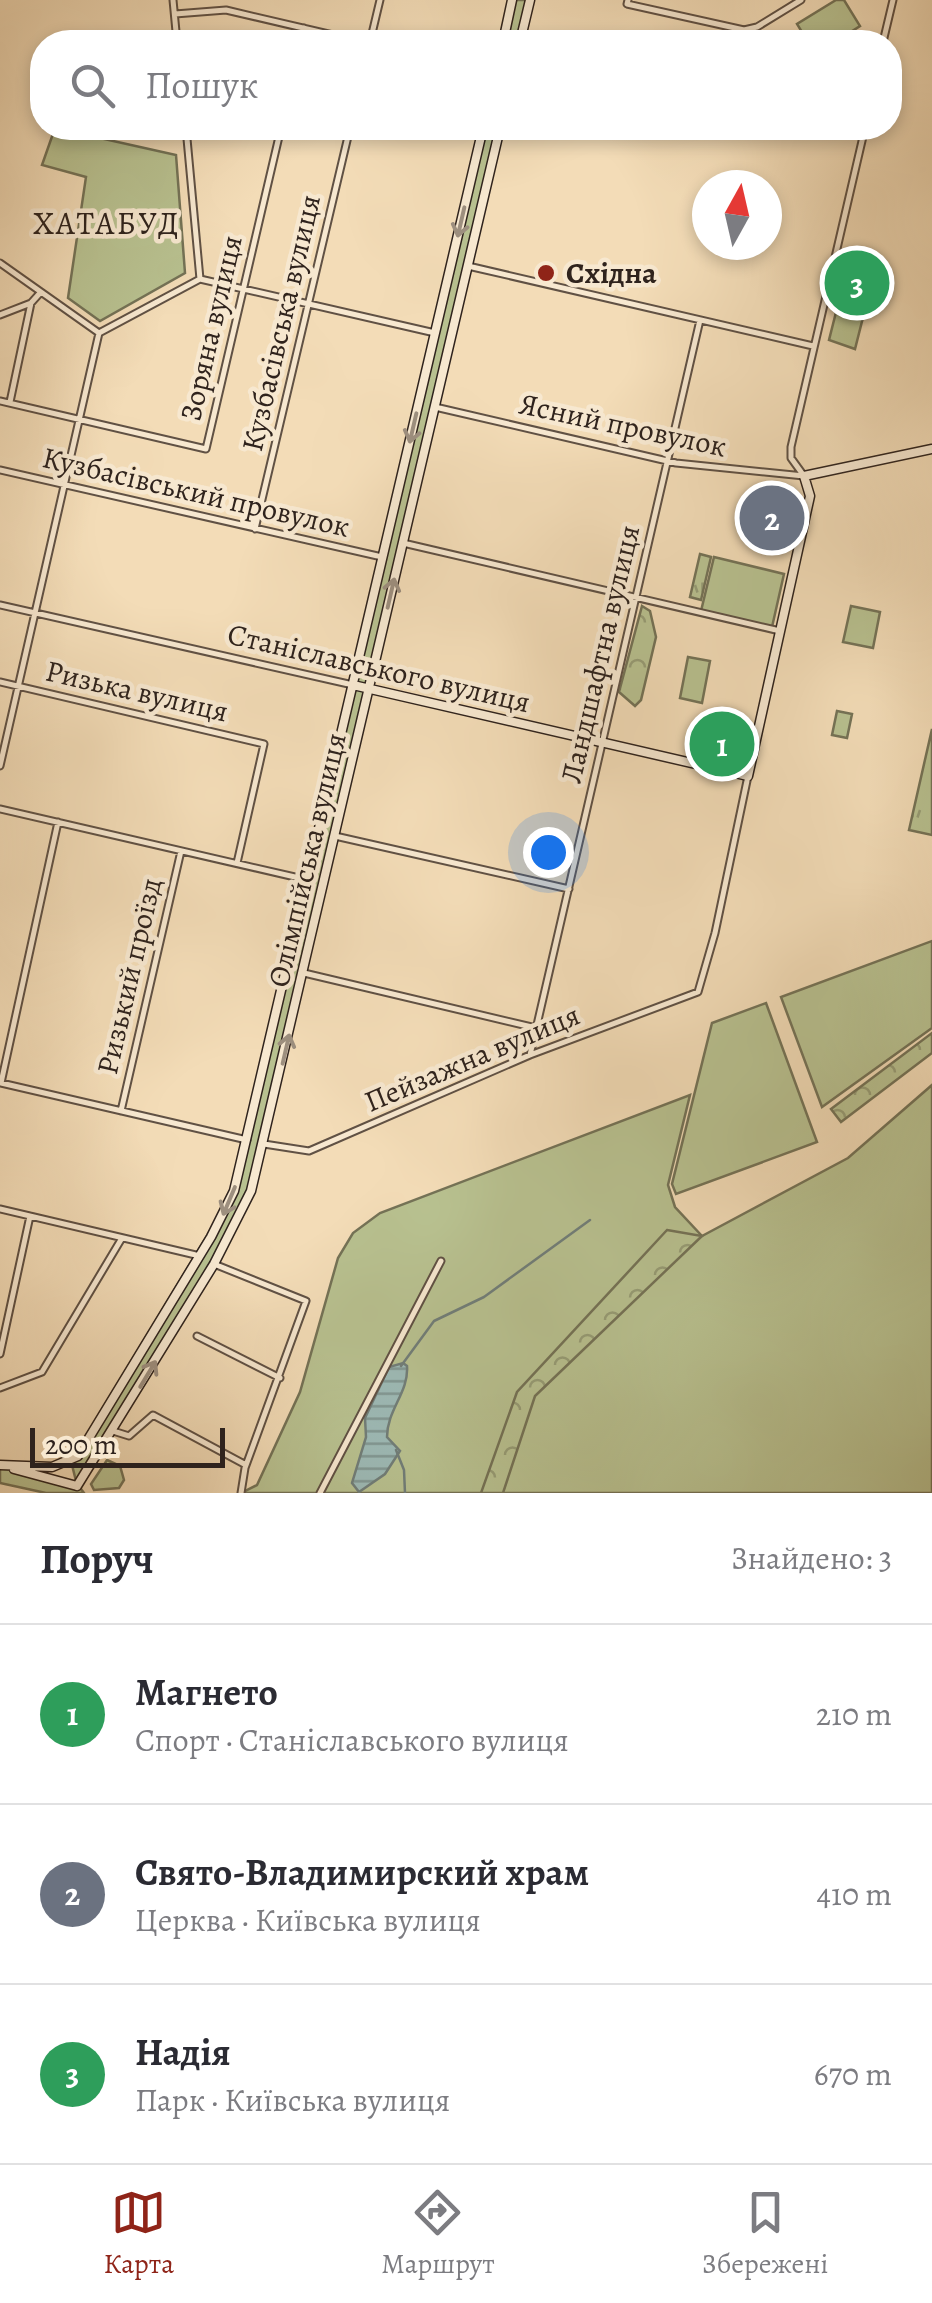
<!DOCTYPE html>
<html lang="uk">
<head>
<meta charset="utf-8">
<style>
  body { margin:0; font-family:Alegreya,serif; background:#f2f2f3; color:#2b2b33 }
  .compass { position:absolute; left:692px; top:170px; width:90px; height:90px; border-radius:50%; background:#fff; box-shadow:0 5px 15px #0003; rotate:8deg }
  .scale { position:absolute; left:30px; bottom:25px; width:195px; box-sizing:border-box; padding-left:10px; border:5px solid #2f231d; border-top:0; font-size:28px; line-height:35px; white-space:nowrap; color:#2f231d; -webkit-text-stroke:8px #f7e8d0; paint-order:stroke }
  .you { position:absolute; left:548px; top:852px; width:35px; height:35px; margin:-25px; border:8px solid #fff; border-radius:50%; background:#1a73e8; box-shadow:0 0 0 15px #1a73e833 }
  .badge { display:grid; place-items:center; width:65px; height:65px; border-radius:50%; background:#8f2418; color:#fff; font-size:32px; font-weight:700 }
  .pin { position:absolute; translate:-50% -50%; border:5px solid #fff; box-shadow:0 2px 10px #0006 }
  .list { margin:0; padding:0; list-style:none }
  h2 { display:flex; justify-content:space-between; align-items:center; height:130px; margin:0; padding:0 40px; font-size:42px }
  h2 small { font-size:32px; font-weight:400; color:#7c7c81 }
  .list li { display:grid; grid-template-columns:65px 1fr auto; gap:30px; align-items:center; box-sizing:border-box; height:180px; padding:0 40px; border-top:2px solid #e1e1e2 }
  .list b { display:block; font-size:38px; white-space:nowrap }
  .list p { margin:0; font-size:32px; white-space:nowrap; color:#7c7c81 }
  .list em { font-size:32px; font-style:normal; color:#7c7c81 }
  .icon { flex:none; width:55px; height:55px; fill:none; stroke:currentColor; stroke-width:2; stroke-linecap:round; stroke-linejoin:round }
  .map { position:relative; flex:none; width:932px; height:1493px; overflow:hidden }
  .search { position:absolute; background:#fff; box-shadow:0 5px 15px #0003; left:30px; right:30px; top:30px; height:110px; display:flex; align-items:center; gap:25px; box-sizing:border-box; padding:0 35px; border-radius:40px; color:#7c7c81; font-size:38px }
  .sheet { height:670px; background:#fff }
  nav { display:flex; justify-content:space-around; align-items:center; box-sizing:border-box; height:140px; border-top:2px solid #e1e1e2; background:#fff; font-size:28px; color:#7c7c81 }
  nav a { display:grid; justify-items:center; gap:5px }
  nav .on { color:#8f2418 }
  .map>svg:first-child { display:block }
  .green { fill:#b8c190; stroke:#747256; stroke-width:2.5 }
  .forest { fill:url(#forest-crowns); stroke:#747256; stroke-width:2.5 }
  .park { fill:url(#park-tufts); stroke:#747256; stroke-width:2.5 }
  .water { fill:url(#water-rules); stroke:#717e79; stroke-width:2.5 }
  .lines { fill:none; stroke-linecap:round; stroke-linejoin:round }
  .stream { stroke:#717e79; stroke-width:2.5 }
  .street-casing { stroke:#605144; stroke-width:9 }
  .secondary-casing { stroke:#2f231d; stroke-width:11 }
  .street { stroke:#f7e8d0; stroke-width:5 }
  .secondary { stroke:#f7e8d0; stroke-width:8 }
  .oneway { stroke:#9d8f7f }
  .poi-dot { fill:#8f2418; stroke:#f7e8d0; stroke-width:4 }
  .labels { text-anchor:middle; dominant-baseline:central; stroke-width:9; stroke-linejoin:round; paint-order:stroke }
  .poi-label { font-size:30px; font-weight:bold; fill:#2f231d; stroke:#f7e8d0; text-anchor:start }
  .street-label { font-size:30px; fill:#2f231d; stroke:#f7e8d0 }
  .neighbourhood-label { font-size:32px; letter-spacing:2.5px; fill:#2f231d; stroke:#f7e8d0 }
</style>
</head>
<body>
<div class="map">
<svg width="932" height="1493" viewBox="0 0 932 1493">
  <defs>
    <pattern id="forest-crowns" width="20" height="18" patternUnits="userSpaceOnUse" patternTransform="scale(2.5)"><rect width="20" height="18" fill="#b8c190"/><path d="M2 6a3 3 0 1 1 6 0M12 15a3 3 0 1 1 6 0" fill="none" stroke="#969c75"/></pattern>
    <pattern id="park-tufts" width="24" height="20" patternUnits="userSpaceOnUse" patternTransform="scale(2.5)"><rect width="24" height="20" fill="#b8c190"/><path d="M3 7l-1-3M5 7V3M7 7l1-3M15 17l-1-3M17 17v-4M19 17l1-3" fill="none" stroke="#969c75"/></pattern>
    <pattern id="water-rules" width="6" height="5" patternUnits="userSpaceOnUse" patternTransform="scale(2.5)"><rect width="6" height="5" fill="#9dbab6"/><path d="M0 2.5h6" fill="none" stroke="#809793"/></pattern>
  </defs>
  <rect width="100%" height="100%" fill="#f3dcb7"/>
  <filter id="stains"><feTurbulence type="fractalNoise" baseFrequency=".002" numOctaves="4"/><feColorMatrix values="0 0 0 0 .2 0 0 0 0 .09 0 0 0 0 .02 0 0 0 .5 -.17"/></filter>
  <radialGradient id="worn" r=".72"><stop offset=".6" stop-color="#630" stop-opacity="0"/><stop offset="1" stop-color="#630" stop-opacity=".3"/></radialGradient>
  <path class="green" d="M512 0H530L520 42H503Z
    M836 0H844L860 26 835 42H808L797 24Z
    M55 128 176 155 185 273 100 321 68 298 86 177 42 165Z
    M483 128H500L244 1209 78 1485 84 1493H46L0 1483V1465L77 1485 71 1461 234 1191Z
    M714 557 784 574 772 627 701 611Z
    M851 606 880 612 873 648 843 642Z
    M688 657 710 661 702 703 680 698Z
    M837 711 852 714 847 738 832 735Z
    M932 941V1028L822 1107 781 997Z
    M766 1003 817 1142 676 1194 672 1184 712 1023Z
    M932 1085V1493H241L257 1485 300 1392 338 1258 353 1233 380 1213 690 1095 668 1185 675 1207 702 1236 848 1158Z
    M107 1460 120 1466 124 1480 119 1488 94 1490 91 1484Z"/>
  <path class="forest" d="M642 606 650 611 656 637 641 700 635 706 619 692Z
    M932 1033V1053L841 1122 831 1109Z
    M667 1230 702 1236 535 1396 503 1493H481L517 1392Z"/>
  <path class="park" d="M851 253 877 262 855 349 829 340Z
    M700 554 711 557 701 600 690 597Z
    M932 729V835L909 830Z"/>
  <path class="water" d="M403 1363 407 1366C409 1392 387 1410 387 1437L400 1451 385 1474 359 1492 352 1483 366 1437 365 1418 389 1367Z"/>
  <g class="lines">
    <path class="stream" d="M401 1366 434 1321 484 1297 590 1220
      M396 1450 404 1470 405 1493"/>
    <g class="street-casing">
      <path id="street" d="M173 0 177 42
        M628 0 627 4 744 30 757 27 801 0
        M175 14 226 10 363 42
        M301 42 304 28
        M370 42 380 0
        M883 42 893 0
        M186 128 200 279
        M0 263 99 333
        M468 266 813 346
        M200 279 435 333
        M0 315 31 303 40 293
        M0 401 206 449 281 128
        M10 402 31 303
        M435 407 676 463 804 476
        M0 470 382 557
        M804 476 791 458V447L865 128
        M255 529 350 128
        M403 543 780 631
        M0 605 353 685
        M0 682 264 744 237 863
        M0 766 99 333 200 279
        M0 809 308 880
        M335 836 569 889
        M304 973 536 1028
        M530 1055 700 320
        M1 1083 58 822
        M1 1083 247 1140
        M121 1111 181 851
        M264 1144 309 1151 530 1055 698 992 715 933 748 776
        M0 1209 200 1256
        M214 1264 306 1301 245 1468 241 1493
        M197 1336 280 1378
        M0 1354 30 1216
        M0 1388 42 1372 122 1238
        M113 1431 129 1436 153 1415 246 1465
        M320 1493 441 1261"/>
    </g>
    <g class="secondary-casing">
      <path id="secondary" d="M503 42 512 0
        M520 42 530 0
        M353 685 748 776 810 496 804 476 932 449
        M0 1465 52 1467 78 1456 211 1237 234 1191 483 128
        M14 1469 77 1486
        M77 1486 214 1264 251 1191 500 128"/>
    </g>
    <use href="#street" class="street"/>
    <use href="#secondary" class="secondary"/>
  </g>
  <defs><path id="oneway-shaft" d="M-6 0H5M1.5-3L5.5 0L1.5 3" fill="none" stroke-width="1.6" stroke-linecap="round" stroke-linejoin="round" transform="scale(2.5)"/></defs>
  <g class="oneway">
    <use href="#oneway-shaft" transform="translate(461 222) rotate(103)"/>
    <use href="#oneway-shaft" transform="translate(413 428) rotate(103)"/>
    <use href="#oneway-shaft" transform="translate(391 593) rotate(-77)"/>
    <use href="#oneway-shaft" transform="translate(286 1049) rotate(-77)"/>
    <use href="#oneway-shaft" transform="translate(229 1201) rotate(113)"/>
    <use href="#oneway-shaft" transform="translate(148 1374) rotate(-59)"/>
  </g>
  <circle class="poi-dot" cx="546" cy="273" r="10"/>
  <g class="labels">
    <g class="poi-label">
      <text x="566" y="273">Східна</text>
    </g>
    <g class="street-label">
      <text transform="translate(281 323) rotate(-77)">Кузбасівська вулиця</text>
      <text transform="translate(211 328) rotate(-77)">Зоряна вулиця</text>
      <text transform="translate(623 425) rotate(12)">Ясний провулок</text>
      <text transform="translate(196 492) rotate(13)">Кузбасівський провулок</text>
      <text transform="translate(600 654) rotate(-77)">Ландшафтна вулиця</text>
      <text transform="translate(379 668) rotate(13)">Станіславського вулиця</text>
      <text transform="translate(137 691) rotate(13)">Ризька вулиця</text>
      <text transform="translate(307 860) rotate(-77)">Олімпійська вулиця</text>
      <text transform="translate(129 976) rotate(-77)">Ризький проїзд</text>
      <text transform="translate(472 1058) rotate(-23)">Пейзажна вулиця</text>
    </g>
    <g class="neighbourhood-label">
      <text x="107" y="223">ХАТАБУД</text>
    </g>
  </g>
  <rect width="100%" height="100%" filter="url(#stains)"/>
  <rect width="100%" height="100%" fill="url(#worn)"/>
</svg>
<svg class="compass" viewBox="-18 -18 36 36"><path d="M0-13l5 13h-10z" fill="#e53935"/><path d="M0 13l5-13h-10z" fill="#7c7c81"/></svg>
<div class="scale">200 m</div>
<div class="you"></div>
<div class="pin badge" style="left:722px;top:744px;background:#2e9e5b">1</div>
<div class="pin badge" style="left:772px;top:518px;background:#6b7280">2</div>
<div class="pin badge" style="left:857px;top:283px;background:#2e9e5b">3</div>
<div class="search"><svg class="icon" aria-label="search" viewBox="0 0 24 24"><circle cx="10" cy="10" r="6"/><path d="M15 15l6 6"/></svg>Пошук</div>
</div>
<section class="sheet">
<h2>Поруч<small>Знайдено: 3</small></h2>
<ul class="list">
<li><span class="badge" style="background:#2e9e5b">1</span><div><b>Магнето</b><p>Спорт · Станіславського вулиця</p></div><em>210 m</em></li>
<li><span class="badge" style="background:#6b7280">2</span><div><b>Свято-Владимирский храм</b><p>Церква · Київська вулиця</p></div><em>410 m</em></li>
<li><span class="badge" style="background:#2e9e5b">3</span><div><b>Надія</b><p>Парк · Київська вулиця</p></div><em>670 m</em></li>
</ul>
</section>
<nav>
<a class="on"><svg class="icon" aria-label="map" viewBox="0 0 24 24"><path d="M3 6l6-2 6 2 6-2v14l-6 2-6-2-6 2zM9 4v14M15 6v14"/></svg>Карта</a>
<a><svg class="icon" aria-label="directions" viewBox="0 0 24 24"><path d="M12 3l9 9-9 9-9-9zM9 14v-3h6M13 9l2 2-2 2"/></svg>Маршрут</a>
<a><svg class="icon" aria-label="saved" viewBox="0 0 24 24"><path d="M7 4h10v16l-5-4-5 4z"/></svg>Збережені</a>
</nav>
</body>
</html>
